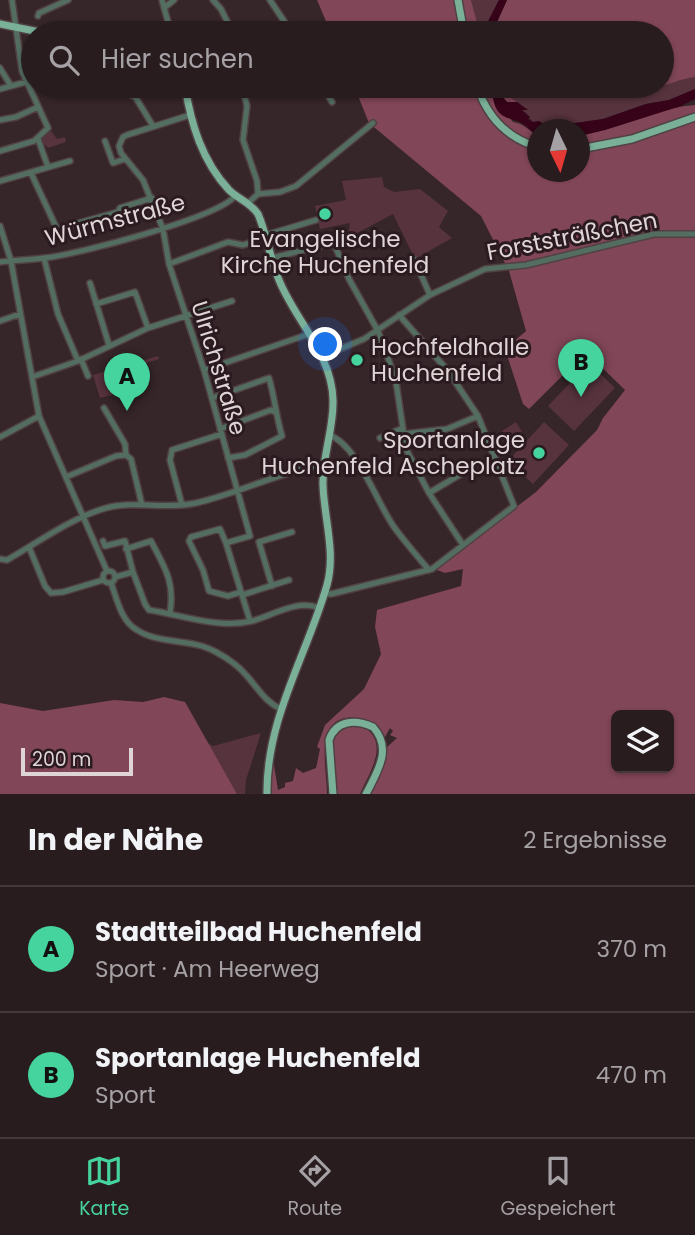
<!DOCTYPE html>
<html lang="de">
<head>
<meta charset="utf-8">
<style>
  body { margin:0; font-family:Poppins,sans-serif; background:#34292c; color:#f1f3f6 }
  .controls { position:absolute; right:21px; bottom:21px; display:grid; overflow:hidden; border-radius:10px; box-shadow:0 2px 5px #0004 }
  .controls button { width:63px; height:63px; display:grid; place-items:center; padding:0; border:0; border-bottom:2px solid #443a3d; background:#281c1f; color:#f1f3f6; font:35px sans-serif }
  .compass { position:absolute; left:527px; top:119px; width:63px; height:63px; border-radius:50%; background:#281c1f; box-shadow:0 2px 5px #0004; rotate:175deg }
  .scale { position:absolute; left:21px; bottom:18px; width:112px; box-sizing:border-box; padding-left:7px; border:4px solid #dfd4d6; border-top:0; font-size:19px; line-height:24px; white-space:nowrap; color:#dfd4d6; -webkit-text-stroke:5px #2b1b20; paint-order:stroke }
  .you { position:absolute; left:326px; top:345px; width:24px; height:24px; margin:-18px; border:5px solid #fff; border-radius:50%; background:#1a73e8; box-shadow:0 0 0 10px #1a73e833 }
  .badge { display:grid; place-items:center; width:46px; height:46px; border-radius:50%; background:#46d49e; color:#111; font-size:23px; font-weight:700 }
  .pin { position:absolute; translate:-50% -58px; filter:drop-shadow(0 2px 4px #0008) }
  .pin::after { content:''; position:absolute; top:37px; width:24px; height:21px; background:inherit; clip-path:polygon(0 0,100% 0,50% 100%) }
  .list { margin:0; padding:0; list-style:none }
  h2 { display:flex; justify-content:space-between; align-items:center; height:91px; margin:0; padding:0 28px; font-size:30px }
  h2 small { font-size:23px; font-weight:400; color:#a5a1a4 }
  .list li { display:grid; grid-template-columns:46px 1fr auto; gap:21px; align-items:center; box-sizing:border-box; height:126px; padding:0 28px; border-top:2px solid #443a3d }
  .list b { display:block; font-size:26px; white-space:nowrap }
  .list p { margin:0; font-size:23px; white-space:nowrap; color:#a5a1a4 }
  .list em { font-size:23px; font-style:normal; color:#a5a1a4 }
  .icon { flex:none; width:38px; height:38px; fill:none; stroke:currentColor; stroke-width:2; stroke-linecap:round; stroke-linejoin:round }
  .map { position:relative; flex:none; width:695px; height:794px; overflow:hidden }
  .search { position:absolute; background:#281c1f; box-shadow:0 2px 5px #0004; left:21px; right:21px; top:21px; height:77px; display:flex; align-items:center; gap:18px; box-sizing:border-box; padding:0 24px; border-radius:38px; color:#a5a1a4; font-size:26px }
  .sheet { height:343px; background:#281c1f }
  nav { display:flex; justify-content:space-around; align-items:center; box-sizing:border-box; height:98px; border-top:2px solid #443a3d; background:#281c1f; font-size:19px; color:#a5a1a4 }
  nav a { display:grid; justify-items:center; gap:4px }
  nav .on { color:#46d49e }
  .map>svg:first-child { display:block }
  .green { fill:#57333e }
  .forest { fill:#814658; fill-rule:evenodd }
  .water { fill:#360318 }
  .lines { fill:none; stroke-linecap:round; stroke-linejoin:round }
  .minor-casing { stroke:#514145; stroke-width:8 }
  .major-casing { stroke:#514145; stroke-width:10 }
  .minor { stroke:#536e61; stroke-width:5 }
  .major { stroke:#79b097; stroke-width:7 }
  .poi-dot { fill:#46d49e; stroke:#2b1b20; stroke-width:2.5 }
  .labels { text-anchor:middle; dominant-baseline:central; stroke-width:6; stroke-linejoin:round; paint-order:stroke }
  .street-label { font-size:23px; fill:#dfd4d6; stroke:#2b1b20 }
  .poi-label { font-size:23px; fill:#dfd4d6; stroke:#2b1b20 }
</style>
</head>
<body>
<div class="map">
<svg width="695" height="794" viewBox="0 0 695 794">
  <rect width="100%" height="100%" fill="#362529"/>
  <path class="green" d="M471 0H499L482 33H480Z
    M695 77V89L669 100 646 104 603 119 548 127 539 121 533 122 521 109 528 110 510 97 525 88 547 92H587L667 85 679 78Z
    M51 131 57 139 65 137 66 142 48 148 46 145 44 146 41 140Z
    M382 177 384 187 394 192 420 189 448 211 439 227 452 238 415 259 393 214 348 238 350 223 320 229 315 206 346 200 342 181Z
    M158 356 159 359 120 371 125 387 130 386 131 390 100 398 93 375Z
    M589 363 615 388 574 431 548 406Z
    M516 422 522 432 507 441 502 431Z
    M544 422 569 445 533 484 508 461Z
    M261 733 246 780 245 794H237L206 742 213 746Z"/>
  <path class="forest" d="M317 0H454L460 33H331Z
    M460 0H471L480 33H466Z
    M507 0H695V77C677 79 671 85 653 88L547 92 525 88 510 97 517 102H507L500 94 498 86H662V33H492Z
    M354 86H473C488 123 502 131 537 149L538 172H580V151L695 119V794H369L383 764 386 748 397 738 390 735 393 731 390 728 385 737C380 727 371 720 359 718 312 711 327 768 327 794H270L272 766 274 765 278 790 285 787V783L293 781 296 768 303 773 316 768 320 749 317 747 325 725 364 689 381 654 375 627 377 610 461 586 463 569 445 573 434 569 440 565 441 567 443 563 536 492 597 430 603 418 625 390 586 352 529 409 523 404 505 349 526 331 509 271 481 216 369 123ZM616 715H669V768H616Z
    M479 86H487V96L493 98 513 122C523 123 528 130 537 135V144C507 136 492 112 479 86Z
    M695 105V114L628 137 580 147V136C589 132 598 132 607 129 636 121 664 107 695 105Z
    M164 697 185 702 237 794H0V703L43 711 114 700 143 702Z
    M360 725C392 741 370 771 360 794H336L331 747C335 732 345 726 360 725Z"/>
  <path class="water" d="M499 0H507L492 33H482Z
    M487 86H498L500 94 507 102H517L528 110H522L530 117 528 119 533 122 539 121 548 127 603 119 646 104 669 100 695 89V99L681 106 605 130 580 136V130H538L537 135C531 132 528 127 523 124 510 116 497 121 493 98L487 96Z"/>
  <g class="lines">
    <g class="minor-casing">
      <path id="minor" d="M162 0 171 33
        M213 0 221 9 233 33
        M270 0 292 33
        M164 8 174 0
        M38 16 39 13 68 0
        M0 68 11 86
        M22 71 33 70
        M118 86 136 98 153 126
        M242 86 247 106 243 140 257 181 258 194 248 203
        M322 86 332 102
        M0 89 26 82
        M190 115 127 135 123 137 119 146 121 153 143 180 163 229 169 264 204 370 250 536 226 543 250 621
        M0 120 16 117 38 107
        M38 139 48 167
        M105 141 113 163 125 159
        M0 151 34 141 48 128 22 71 12 0
        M31 173 57 229 118 212 120 208 152 198
        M0 181 70 161
        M258 194 280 192 296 186 373 123
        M0 226 11 261 39 416 107 571
        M266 235 316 220
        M44 258 58 314 78 361
        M272 258 324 245 335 246 349 279 378 331 388 358 396 382 406 449 429 493 463 545
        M0 262C15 260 29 260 44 258 76 255 217 218 235 196
        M169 264 228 242 243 245 267 237
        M90 283 109 345
        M430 295 485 269 526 265 654 234H695
        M96 304 135 292 148 328
        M0 321 20 314
        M321 357 364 339 430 295 414 259
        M81 359 88 376
        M204 370 309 334
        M32 377 78 361 148 328 232 301
        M212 398 269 378C275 399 276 416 282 436L245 455 228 458
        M104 408 125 444 126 455
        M220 429 271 410 275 412
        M403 434 447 429 478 416
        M329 435C357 444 377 503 394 527 405 542 417 556 429 570
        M0 437 39 416
        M380 438 403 428
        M66 477 116 456 126 455 131 459 142 505
        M429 493 461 474
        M182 505 170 460 172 450 222 434
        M103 541 105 546 125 541 133 572
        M226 543 220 529 191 537 189 541 203 570 209 591 228 596 241 592
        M29 547 45 586 51 593 63 592 103 580
        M126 549 151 541C165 568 175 582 170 613
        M0 559 7 560C37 543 73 517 106 508 135 500 166 510 196 503 239 493 280 472 324 464
        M103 577a6 6 0 1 1 12 0a6 6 0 1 1-12 0Z
        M115 577 133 572 145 604 149 610C182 615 218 629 252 621 274 615 297 599 319 608
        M111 583C117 599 121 621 137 630 160 645 192 638 216 652 227 658 238 665 246 675 258 688 265 702 281 709
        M272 586 259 542 292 532
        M325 593 331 594 432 569 514 506 478 416 448 371 399 315
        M242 595 289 580"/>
    </g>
    <g class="major-casing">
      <path id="major" d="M458 0 464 33
        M0 24 44 33
        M185 86C191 124 202 161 229 190 238 199 250 202 258 214 267 235 270 258 279 280 295 320 332 354 333 400 334 429 322 456 323 485 324 518 336 552 327 585 307 655 266 719 267 794
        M477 86C487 116 506 138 538 147
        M580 149 632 139 695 117
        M333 794 329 740C336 720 355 719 373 727 393 749 377 772 366 794"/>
    </g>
    <use href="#minor" class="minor"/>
    <use href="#major" class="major"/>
  </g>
  <g class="poi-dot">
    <circle cx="325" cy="214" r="7"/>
    <circle cx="357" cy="360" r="7"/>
    <circle cx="539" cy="453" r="7"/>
  </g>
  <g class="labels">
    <g class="street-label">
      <text transform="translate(115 220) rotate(-15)">Würmstraße</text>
      <text transform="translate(572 236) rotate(-11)">Forststräßchen</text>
      <text transform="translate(219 368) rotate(73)">Ulrichstraße</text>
    </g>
    <g class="poi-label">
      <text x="325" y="239">Evangelische<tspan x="325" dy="26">Kirche Huchenfeld</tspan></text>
      <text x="371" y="347" text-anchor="start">Hochfeldhalle<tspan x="371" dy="26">Huchenfeld</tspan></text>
      <text x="525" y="440" text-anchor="end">Sportanlage<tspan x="525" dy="26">Huchenfeld Ascheplatz</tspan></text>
    </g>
  </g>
</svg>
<div class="controls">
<button><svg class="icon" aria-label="layers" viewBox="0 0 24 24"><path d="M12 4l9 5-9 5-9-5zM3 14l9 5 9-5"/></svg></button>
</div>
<svg class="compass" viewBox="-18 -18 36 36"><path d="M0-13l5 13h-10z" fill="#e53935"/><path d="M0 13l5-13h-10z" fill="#a5a1a4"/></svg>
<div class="scale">200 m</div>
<div class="you"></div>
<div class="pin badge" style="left:127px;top:411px">A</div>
<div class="pin badge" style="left:581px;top:397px">B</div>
<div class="search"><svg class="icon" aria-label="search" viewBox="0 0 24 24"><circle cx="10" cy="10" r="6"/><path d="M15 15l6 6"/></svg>Hier suchen</div>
</div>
<section class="sheet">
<h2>In der Nähe<small>2 Ergebnisse</small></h2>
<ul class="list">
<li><span class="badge">A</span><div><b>Stadtteilbad Huchenfeld</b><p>Sport · Am Heerweg</p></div><em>370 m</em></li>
<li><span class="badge">B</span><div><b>Sportanlage Huchenfeld</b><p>Sport</p></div><em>470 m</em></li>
</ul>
</section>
<nav>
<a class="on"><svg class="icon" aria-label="map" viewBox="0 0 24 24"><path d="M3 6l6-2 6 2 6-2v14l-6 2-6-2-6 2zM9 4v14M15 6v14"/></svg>Karte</a>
<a><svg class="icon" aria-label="directions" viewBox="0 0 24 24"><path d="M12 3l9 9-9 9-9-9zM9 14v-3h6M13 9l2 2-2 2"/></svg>Route</a>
<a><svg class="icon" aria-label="saved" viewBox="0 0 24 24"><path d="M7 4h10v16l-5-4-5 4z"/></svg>Gespeichert</a>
</nav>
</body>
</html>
